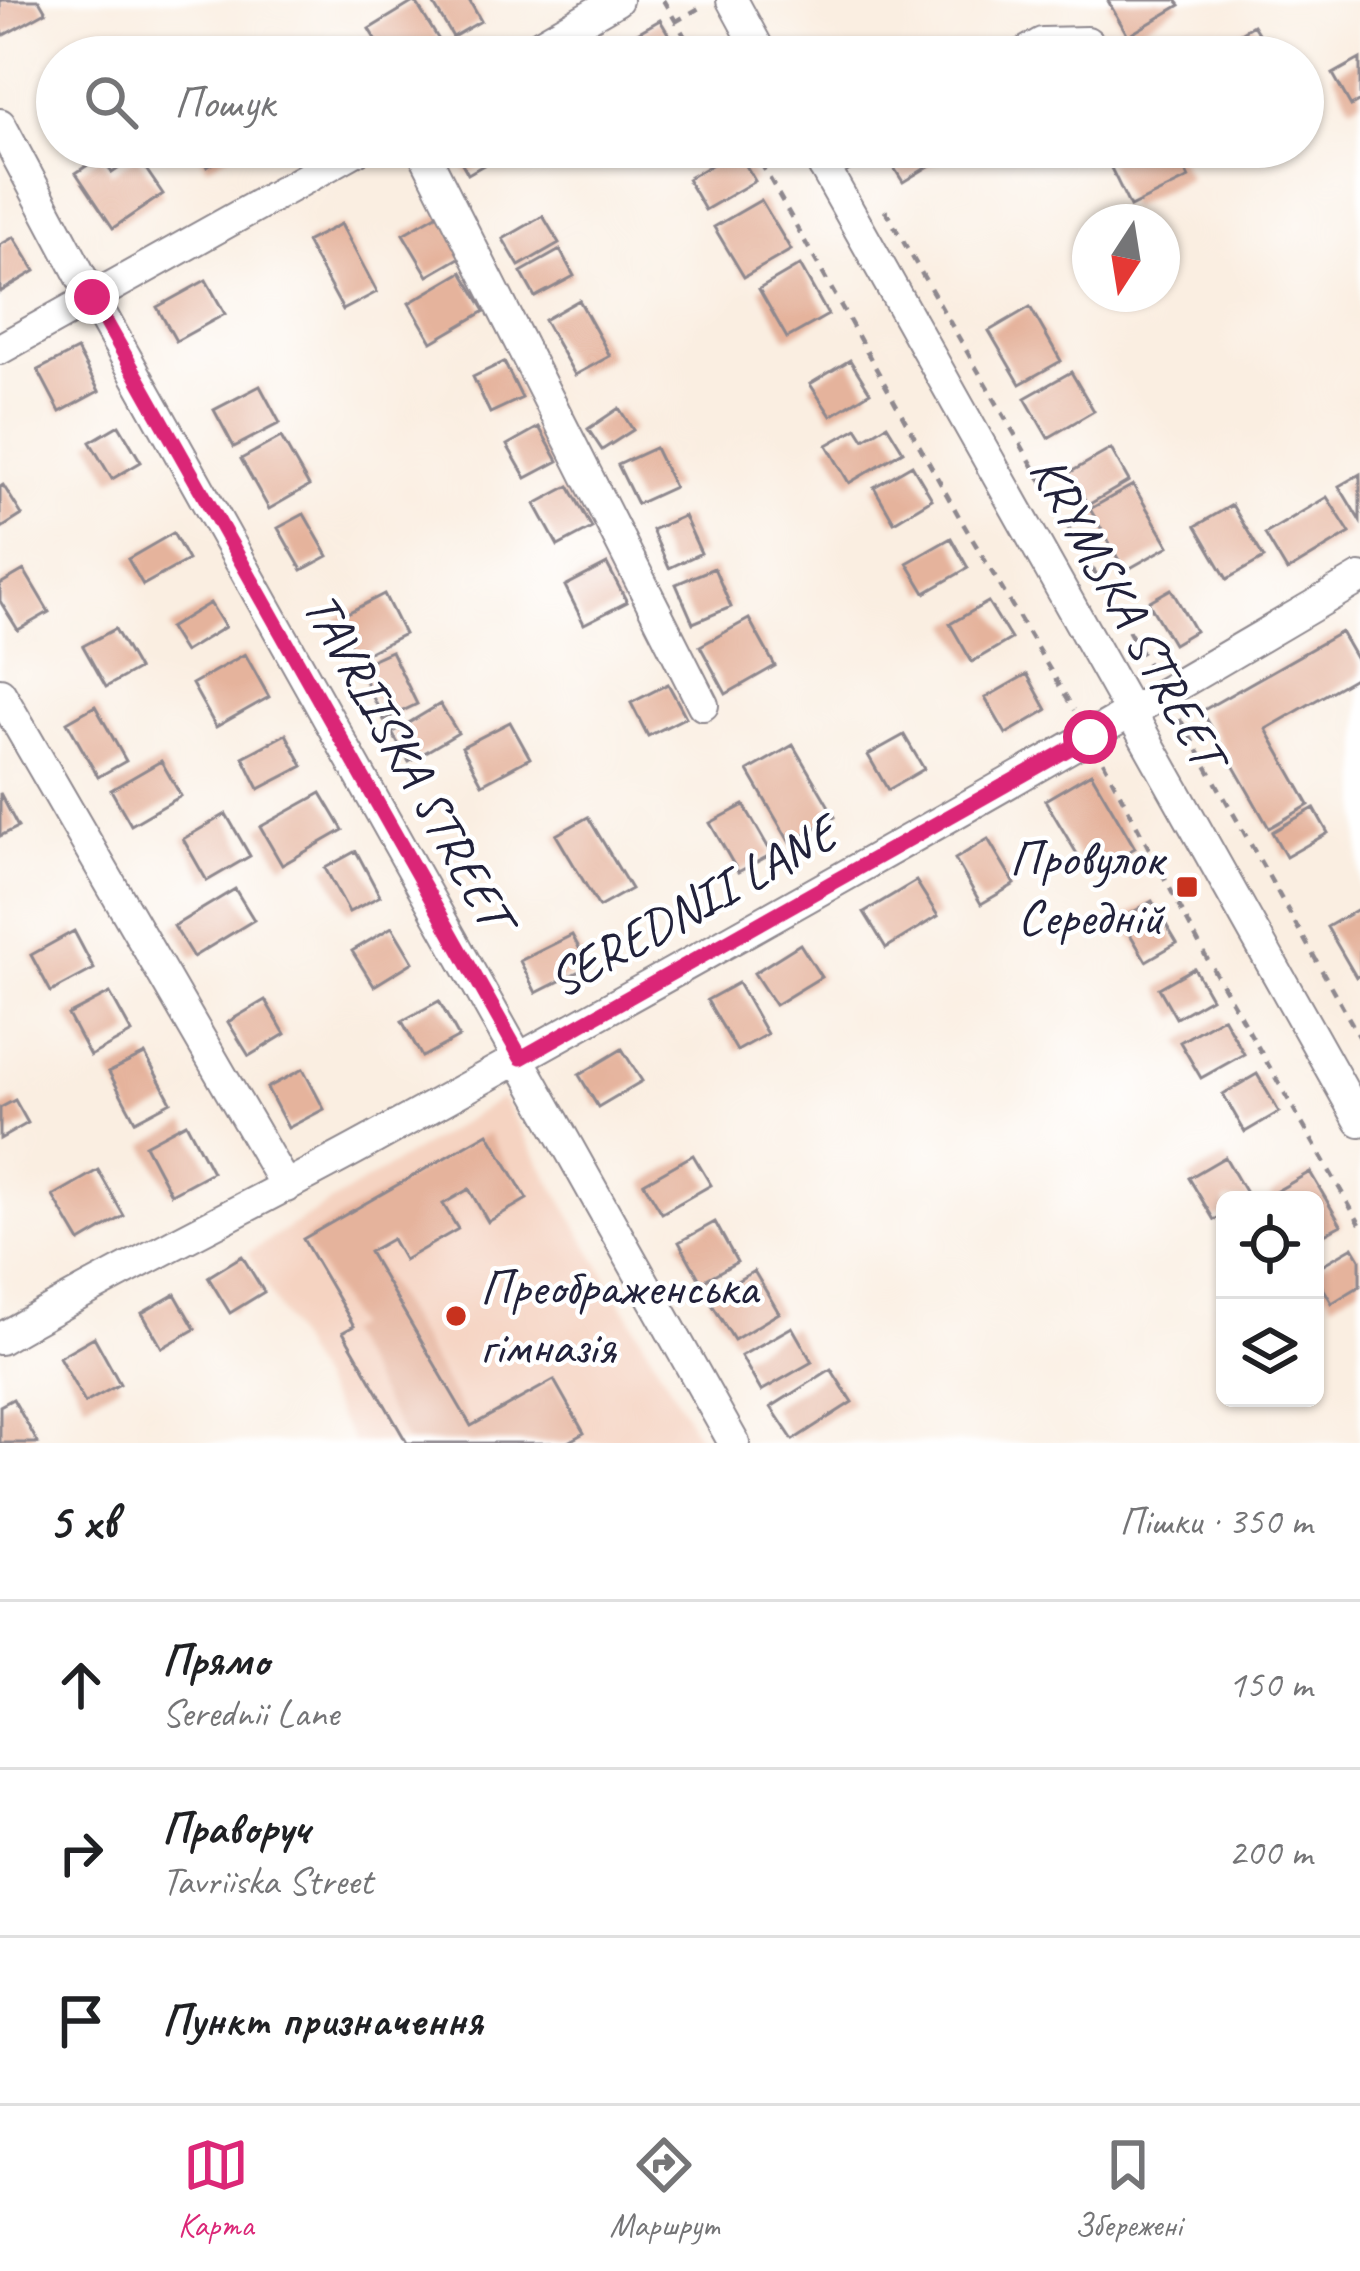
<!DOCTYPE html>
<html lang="uk">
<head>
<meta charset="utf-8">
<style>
  body { margin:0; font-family:Caveat,sans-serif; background:#f2f2f2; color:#202124 }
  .controls { position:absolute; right:36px; bottom:36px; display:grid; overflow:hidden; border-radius:18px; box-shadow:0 3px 9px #0004 }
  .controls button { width:108px; height:108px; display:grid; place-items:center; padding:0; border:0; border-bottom:3px solid #e0e0e0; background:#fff; color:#202124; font:60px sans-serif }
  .compass { position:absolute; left:1072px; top:204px; width:108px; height:108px; border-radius:50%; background:#fff; box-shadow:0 3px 9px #0004; rotate:192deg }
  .stop { position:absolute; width:36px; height:36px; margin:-27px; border:9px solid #db2777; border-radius:50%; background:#fff }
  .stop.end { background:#db2777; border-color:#fff; box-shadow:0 3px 12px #0008 }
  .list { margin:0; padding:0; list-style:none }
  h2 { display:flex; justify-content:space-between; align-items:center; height:156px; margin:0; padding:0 48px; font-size:51px }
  h2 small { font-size:39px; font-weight:400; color:#757577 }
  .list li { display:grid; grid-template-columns:78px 1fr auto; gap:36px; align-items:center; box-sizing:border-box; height:168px; padding:0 48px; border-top:3px solid #e0e0e0 }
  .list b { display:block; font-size:45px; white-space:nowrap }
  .list p { margin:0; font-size:39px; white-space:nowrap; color:#757577 }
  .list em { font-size:39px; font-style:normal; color:#757577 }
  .icon { flex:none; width:66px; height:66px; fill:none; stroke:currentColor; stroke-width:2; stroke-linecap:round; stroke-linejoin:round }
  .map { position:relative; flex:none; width:1360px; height:1443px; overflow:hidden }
  .search { position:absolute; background:#fff; box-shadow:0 3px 9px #0004; left:36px; right:36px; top:36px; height:132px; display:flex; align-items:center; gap:30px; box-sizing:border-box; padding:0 42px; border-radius:66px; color:#757577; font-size:45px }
  .sheet { height:660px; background:#fff }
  nav { display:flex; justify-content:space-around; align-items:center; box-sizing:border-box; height:168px; border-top:3px solid #e0e0e0; background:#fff; font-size:33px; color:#757577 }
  nav a { display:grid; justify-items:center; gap:6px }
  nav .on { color:#db2777 }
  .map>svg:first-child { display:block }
  .built { fill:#f5d3c1 }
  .building { fill:#e5b39c }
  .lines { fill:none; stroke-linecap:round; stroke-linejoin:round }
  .minor-casing { stroke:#8e888e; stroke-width:34 }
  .path { stroke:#8e888e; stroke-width:4.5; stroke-dasharray:9 9; stroke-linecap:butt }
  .minor { stroke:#fff; stroke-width:30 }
  .route { stroke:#db2777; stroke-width:15 }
  .poi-dot { fill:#c8321e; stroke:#fff; stroke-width:4.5 }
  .labels { text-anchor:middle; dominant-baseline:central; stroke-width:9; stroke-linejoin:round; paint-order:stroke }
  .street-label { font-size:51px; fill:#22223b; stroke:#fff }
  .poi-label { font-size:51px; fill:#22223b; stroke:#fff; text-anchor:end }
</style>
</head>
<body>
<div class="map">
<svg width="1360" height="1443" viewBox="0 0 1360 1443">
  <rect width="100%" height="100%" fill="#fff"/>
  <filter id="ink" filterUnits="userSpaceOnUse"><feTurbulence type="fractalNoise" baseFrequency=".00833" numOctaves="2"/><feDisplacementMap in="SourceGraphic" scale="24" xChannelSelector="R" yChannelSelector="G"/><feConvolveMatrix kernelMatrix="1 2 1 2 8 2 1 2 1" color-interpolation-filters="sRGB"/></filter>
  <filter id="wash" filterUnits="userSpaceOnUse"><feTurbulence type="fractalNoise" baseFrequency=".004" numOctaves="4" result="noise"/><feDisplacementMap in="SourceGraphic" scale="48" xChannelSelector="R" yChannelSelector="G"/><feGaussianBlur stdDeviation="2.7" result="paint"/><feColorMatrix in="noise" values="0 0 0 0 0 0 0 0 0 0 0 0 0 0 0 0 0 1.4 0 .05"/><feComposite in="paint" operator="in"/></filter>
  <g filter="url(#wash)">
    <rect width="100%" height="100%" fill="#faeee1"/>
    <path class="built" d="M502 1098 666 1379 701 1443H353L248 1253Z"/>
    <g id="blocks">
      <path class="building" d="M0 0H39L46 12 4 35 0 27Z
        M431 0H469L481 21 453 37Z
        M1110 0H1176L1180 5 1128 36 1108 1Z
        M415 1 442 45 422 57H386L369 29Z
        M660 20 682 57H595Z
        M1253 25 1273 57H1201Z
        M340 39 350 57H309Z
        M1360 59V101L1351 106 1333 74Z
        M196 147H242L207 167Z
        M453 147H497L501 155 468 174Z
        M881 147H953L955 150 903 182Z
        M1137 147H1174L1189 178 1130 207 1108 162Z
        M737 150 755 181 705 210 687 179Z
        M101 156 112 173 137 156 163 194 113 228 76 173Z
        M761 200 791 250 744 277 714 227Z
        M442 212 466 254 428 276 403 234Z
        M543 216 559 243 519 266 503 239Z
        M341 224 377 292 343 310 306 242Z
        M14 237 35 271 0 292V245Z
        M560 250 574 276 535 297 521 272Z
        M800 265 828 315 787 338 759 289Z
        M462 272 485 311 432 342 409 303Z
        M206 280 225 314 176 341 157 307Z
        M579 300 610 356 575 375 544 320Z
        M1030 307 1061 361 1020 384 989 331Z
        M77 350 99 391 60 412 38 370Z
        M850 360 870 392 831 416 810 384Z
        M504 362 522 398 490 413 473 377Z
        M1071 372 1094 411 1048 438 1025 398Z
        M260 386 280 423 234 447 214 410Z
        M619 408 633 430 602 450 588 429Z
        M119 425 141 462 112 479 90 442Z
        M887 425 903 451 849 483 827 445 857 428 864 439Z
        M539 427 558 461 526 478 507 445Z
        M281 437 309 486 269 509 241 459Z
        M655 448 674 487 637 504 618 465Z
        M1111 449 1129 481 1088 505 1069 473Z
        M912 465 932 499 894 522 874 487Z
        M1360 474V521L1339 486Z
        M3 485 22 515 0 529V487Z
        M1133 485 1169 546 1125 571 1090 509Z
        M569 486 592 528 558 546 535 504Z
        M1327 497 1350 533 1287 571 1265 534Z
        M1232 505 1264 558 1227 579 1196 526Z
        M304 514 328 556 302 570 278 528Z
        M684 516 701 553 669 568 652 530Z
        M173 533 188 560 143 585 128 559Z
        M951 538 968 568 925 593 907 563Z
        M607 564 627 602 584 624 565 586Z
        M714 568 731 607 693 623 676 584Z
        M24 570 49 612 18 630 0 601V584Z
        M1171 589 1195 631 1173 644 1148 602Z
        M384 594 404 634 357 658 336 619Z
        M988 602 1011 639 972 662 950 624Z
        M210 603 225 627 184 652 169 628Z
        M749 619 775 666 726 694 700 646Z
        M115 629 138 669 106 687 83 646Z
        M1341 632 1360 665V675L1266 729 1309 805 1269 828 1202 711Z
        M391 651 417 704 384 720 358 666Z
        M245 654 269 697 216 727 192 684Z
        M1027 674 1047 710 1006 734 985 698Z
        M668 684 686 717 648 736 631 703Z
        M440 704 458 733 409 762 392 733Z
        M95 706 126 761 98 777 67 722Z
        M510 722 530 758 482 784 462 747Z
        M286 734 303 766 259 789 243 757Z
        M904 735 924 769 888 790 868 755Z
        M793 745 835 817 790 843 748 771Z
        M161 761 181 796 131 825 111 790Z
        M1091 773 1135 848 1089 874 1045 800Z
        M0 793 18 827 0 836Z
        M321 793 343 830 282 865 260 827Z
        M744 805 772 854 738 872 710 823Z
        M1314 808 1328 833 1286 857 1272 832Z
        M226 814 250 856 207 881 183 839Z
        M588 817 631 889 599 907 556 835Z
        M988 839 1015 884 981 904 955 859Z
        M356 851 380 896 349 912 325 868Z
        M916 881 938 916 886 948 864 912Z
        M235 889 254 920 193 957 174 926Z
        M1152 901 1177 943 1146 961 1121 919Z
        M1360 908V975L1356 977 1327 927Z
        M392 927 413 962 374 986 352 951Z
        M74 931 94 969 51 992 31 955Z
        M572 935 589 966 536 993 520 961Z
        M800 944 821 977 775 1005 754 973Z
        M1194 968 1211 998 1176 1018 1159 988Z
        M738 983 767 1034 737 1051 707 1000Z
        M110 993 132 1033 90 1056 68 1015Z
        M265 1000 285 1034 249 1056 228 1022Z
        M439 1001 459 1037 422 1057 402 1021Z
        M1223 1017 1244 1054 1201 1078 1180 1042Z
        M622 1049 642 1081 598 1107 579 1075Z
        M145 1054 171 1102 135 1121 109 1072Z
        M303 1069 324 1109 288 1128 267 1088Z
        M1257 1074 1279 1112 1245 1132 1223 1094Z
        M15 1100 28 1123 0 1139V1108Z
        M186 1123 212 1172 171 1194 145 1145Z
        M488 1133 527 1199 488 1222 469 1189 443 1204 458 1229 404 1260 392 1239 369 1252 471 1426 554 1380 584 1433 566 1443H407L343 1332 354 1326 303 1239Z
        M693 1155 711 1185 662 1213 644 1183Z
        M1225 1157 1250 1200H1225V1214L1214 1220 1189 1178Z
        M98 1170 124 1216 80 1242 53 1196Z
        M1310 1172 1341 1225 1315 1239V1200H1272L1270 1195Z
        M715 1222 737 1262 701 1282 679 1242Z
        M1353 1247 1360 1259V1286L1332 1303 1315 1274V1269Z
        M242 1256 264 1292 230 1313 208 1277Z
        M754 1271 779 1313 734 1340 708 1298Z
        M175 1294 195 1329 162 1348 142 1313Z
        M792 1327 812 1362 761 1391 741 1356Z
        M94 1337 120 1384 85 1403 59 1357Z
        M831 1369 852 1402 793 1440 771 1407Z
        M13 1399 38 1443H0V1406Z"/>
    </g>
  </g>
  <g filter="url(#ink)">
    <use href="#blocks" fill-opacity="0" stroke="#8e888e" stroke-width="3"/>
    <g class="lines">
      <g class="minor-casing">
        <path id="minor" d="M732 0 763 57
          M519 57 617 0
          M1018 57 1042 43 1087 42 1104 57
          M0 124 92 297 734 1443
          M421 147 703 705
          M813 147 1360 1121
          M824 167 859 147
          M0 349 362 147
          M0 693 286 1187
          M0 1339C120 1269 246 1209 368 1142 701 958 1033 772 1360 578"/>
      </g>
      <path class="path" d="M663 0 697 57
        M675 22 701 7
        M752 147 961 520 1074 710
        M885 210 1150 668
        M1180 719 1360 1038
        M1103 761 1205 955 1360 1224"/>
      <use href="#minor" class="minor"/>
    </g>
  </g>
  <g class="lines" filter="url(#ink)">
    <path class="route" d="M92 297 521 1058 1090 737"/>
  </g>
  <g class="poi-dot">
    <rect x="1175" y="875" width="24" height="24" rx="6"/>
    <circle cx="456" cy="1316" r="12"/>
  </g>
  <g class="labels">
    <g class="street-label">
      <text transform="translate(1128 611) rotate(61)">KRYMSKA STREET</text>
      <text transform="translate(408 760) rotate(61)">TAVRIISKA STREET</text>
      <text transform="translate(692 906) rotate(-29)">SEREDNII LANE</text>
    </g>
    <g class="poi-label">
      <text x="1163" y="858">Провулок<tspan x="1163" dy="59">Середній</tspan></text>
      <text x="480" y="1287" text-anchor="start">Преображенська<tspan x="480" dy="59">гімназія</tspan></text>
    </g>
  </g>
</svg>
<div class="controls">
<button><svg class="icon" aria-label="locate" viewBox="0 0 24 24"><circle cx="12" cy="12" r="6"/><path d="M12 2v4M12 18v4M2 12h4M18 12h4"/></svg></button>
<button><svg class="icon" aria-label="layers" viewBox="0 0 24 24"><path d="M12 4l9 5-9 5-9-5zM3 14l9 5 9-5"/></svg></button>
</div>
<svg class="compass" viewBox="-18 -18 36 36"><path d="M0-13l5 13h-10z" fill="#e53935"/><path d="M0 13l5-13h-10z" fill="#757577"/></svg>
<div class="stop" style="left:1090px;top:737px"></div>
<div class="stop end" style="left:92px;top:297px"></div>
<div class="search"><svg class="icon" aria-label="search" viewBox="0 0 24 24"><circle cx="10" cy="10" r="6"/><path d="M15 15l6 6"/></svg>Пошук</div>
</div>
<section class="sheet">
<h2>5 хв<small>Пішки · 350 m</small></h2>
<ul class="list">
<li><svg class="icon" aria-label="ahead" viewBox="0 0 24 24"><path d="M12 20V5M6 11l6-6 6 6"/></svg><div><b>Прямо</b><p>Serednii Lane</p></div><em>150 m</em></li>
<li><svg class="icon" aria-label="right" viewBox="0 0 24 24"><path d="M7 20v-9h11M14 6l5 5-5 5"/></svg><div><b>Праворуч</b><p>Tavriiska Street</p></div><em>200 m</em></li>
<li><svg class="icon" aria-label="arrive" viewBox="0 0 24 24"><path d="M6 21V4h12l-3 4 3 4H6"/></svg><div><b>Пункт призначення</b></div></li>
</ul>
</section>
<nav>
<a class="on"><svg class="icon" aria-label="map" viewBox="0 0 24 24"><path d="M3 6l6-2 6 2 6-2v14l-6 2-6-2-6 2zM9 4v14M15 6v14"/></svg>Карта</a>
<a><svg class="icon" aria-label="directions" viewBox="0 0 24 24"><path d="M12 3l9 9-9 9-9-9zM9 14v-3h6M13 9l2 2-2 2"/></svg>Маршрут</a>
<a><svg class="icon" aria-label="saved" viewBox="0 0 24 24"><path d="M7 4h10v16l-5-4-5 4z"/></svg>Збережені</a>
</nav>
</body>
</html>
